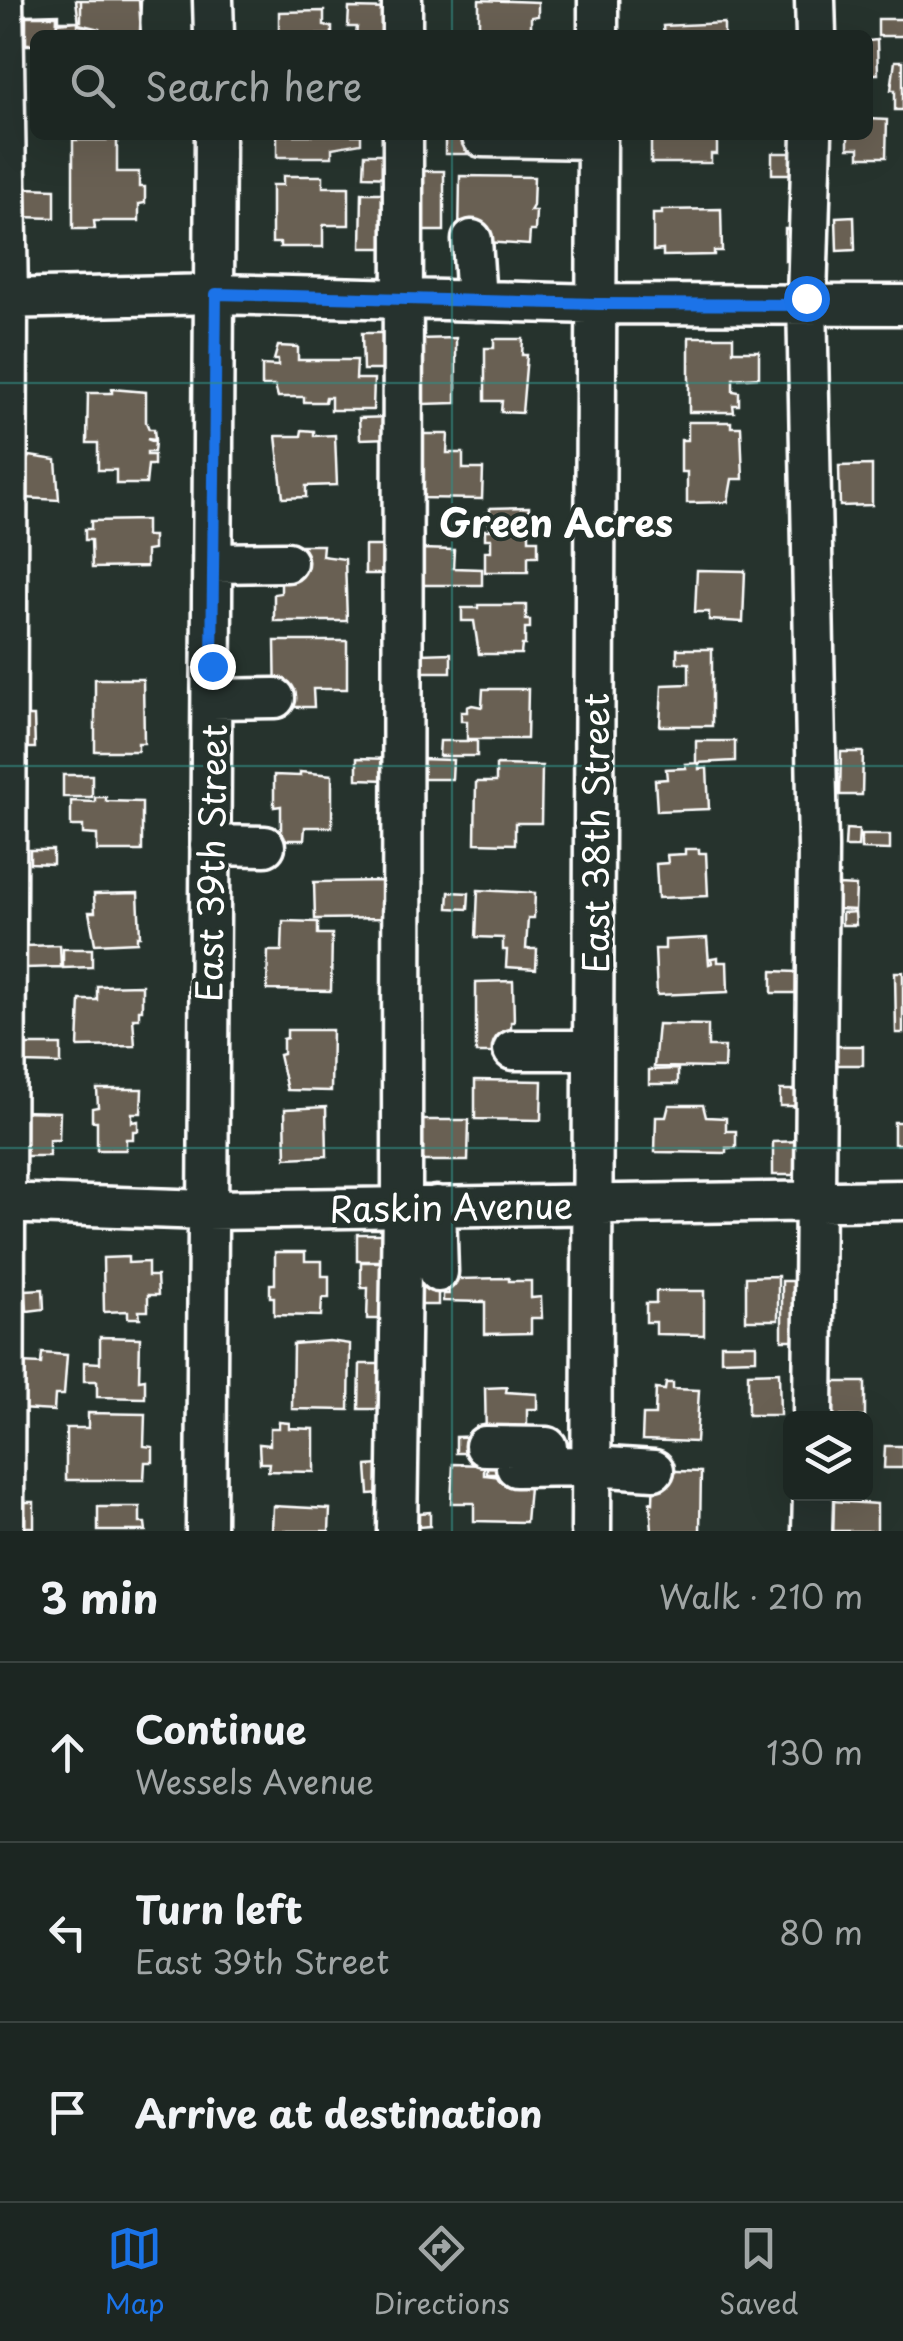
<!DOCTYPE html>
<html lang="en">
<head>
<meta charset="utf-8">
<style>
  body { margin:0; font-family:"Playpen Sans",sans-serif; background:#29322f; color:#f1f3f6 }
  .controls { position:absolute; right:30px; bottom:30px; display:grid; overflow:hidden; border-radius:15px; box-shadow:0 10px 40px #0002 }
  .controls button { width:90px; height:90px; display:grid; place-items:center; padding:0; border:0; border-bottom:2px solid #3a4340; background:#1c2622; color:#f1f3f6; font:50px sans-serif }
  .stop { position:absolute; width:30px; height:30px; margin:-22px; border:8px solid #1a73e8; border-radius:50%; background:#fff }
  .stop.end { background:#1a73e8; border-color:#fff; box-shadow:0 2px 10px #0008 }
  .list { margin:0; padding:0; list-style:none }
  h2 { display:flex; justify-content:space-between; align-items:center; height:130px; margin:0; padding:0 40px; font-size:42px }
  h2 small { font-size:32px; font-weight:400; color:#a0a5a5 }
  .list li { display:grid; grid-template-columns:65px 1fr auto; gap:30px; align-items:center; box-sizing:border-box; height:180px; padding:0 40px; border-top:2px solid #3a4340 }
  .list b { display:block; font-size:38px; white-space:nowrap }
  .list p { margin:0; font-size:32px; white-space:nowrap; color:#a0a5a5 }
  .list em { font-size:32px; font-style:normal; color:#a0a5a5 }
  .icon { flex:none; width:55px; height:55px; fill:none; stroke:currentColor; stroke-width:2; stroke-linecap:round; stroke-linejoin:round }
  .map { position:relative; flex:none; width:903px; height:1531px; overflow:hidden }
  .search { position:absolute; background:#1c2622; box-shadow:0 10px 40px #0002; left:30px; right:30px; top:30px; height:110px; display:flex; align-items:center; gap:25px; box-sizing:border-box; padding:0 35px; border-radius:15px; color:#a0a5a5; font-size:38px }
  .sheet { height:670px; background:#1c2622 }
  nav { display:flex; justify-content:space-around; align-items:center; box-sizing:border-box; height:140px; border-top:2px solid #3a4340; background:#1c2622; font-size:28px; color:#a0a5a5 }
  nav a { display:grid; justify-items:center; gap:5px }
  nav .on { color:#1a73e8 }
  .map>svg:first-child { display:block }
  .building { fill:#696152; stroke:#fff; stroke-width:2.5 }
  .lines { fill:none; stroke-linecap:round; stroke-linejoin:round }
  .minor-casing { stroke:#fff; stroke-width:45 }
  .minor { stroke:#26332d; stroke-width:38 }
  .route { stroke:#1a73e8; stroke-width:12 }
  .grid { fill:none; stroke:#338b84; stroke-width:2.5; stroke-opacity:0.55 }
  .labels { text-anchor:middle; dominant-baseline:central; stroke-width:8; stroke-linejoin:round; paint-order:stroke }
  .street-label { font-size:35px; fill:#fff; stroke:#26332d }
  .neighbourhood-label { font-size:38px; font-weight:bold; fill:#fff; stroke:#26332d }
</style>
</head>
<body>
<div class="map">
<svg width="903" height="1531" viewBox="0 0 903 1531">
  <rect width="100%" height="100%" fill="#26332d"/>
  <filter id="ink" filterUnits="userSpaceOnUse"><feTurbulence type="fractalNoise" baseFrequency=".01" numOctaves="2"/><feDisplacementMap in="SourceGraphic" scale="20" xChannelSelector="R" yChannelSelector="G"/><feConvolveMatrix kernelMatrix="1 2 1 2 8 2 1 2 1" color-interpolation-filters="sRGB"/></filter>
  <g filter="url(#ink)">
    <path class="building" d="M76 0H139L141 35 98 33 99 29 79 24Z
      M81 0H141L140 32 35 35V45H26V15L59 14V21H81Z
      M479 0 538 2V16L531 17V35H508V31H479Z
      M349 8 394 9 390 35H356L357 27H348Z
      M324 11V26L332 27V35H279V12Z
      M23 16H57L56 35H35V44H21Z
      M878 19H903V36H878Z
      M78 21V25L99 29 98 35H56L57 23Z
      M724 23V35H664L663 26Z
      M877 40 878 74H868V41Z
      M895 61H903V110H895V90H891Z
      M868 119 887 120 886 157H859V148H848V135H868Z
      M277 135H361V143L332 148V157H277Z
      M445 135H482V154H445Z
      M651 135H717V154H711V163H651Z
      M73 140H117V172H139V187H145V203L139 204V221H94L95 229H73Z
      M772 153H801L802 174H772Z
      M365 154H395L394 177 364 176Z
      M423 171H444V231H423Z
      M283 176H323V187H349V225H323V247H280V243H272V185H283Z
      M460 176 534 177 533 206 530 211H536L535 231H530L529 245 459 240Z
      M23 188 55 189V218L22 217Z
      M362 193H392L391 248H361Z
      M721 209 722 251H714V255L663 256V250L653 251V214H662V210Z
      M854 216 855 250 837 251 836 217Z
      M785 229H807V260L785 261Z
      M362 333H393L394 370H363Z
      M689 337H733V351H759V377L733 379V391L739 392V405H733L734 412H689Z
      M456 338V403L423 404 418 339Z
      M494 339H523L522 355H527L522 413 501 412 502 401H485V348H494Z
      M278 346 298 347V360H357L356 379H374L373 410H331V397H326L325 402H304V397H278L275 386H262V365L278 366V360H274Z
      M112 389 146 392V422L149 429H154L155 440 147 439 155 442 154 452H147V455H154V465H148L146 484H116V470H98V443H87L88 393H112Z
      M391 417V438L360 439 359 418Z
      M688 422H731V427H741L743 479H732L728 502 687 503V472H681V440H688Z
      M302 430 314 431V436L335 435 337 485 306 486V497L283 498 276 436H301Z
      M422 434H448L447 453H463V469H483L482 499 420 498Z
      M30 456 56 460 59 500 25 498 24 459H29Z
      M872 465V505L840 506 839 466Z
      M529 507V540H538V556H528V572H485V551H491V539H485V530H491L486 513H490V508Z
      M146 520V536H153V550L146 551V567L92 568 91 540H85V529H91V521Z
      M292 545H323L322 556 345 559 347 621H274V594L281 593V578Z
      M365 546H382L383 574H365Z
      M421 549 454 550 453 568 482 569V585H421Z
      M697 570 745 571 743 622 709 620V612H695Z
      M478 605H526V620H530V628H525V645H522L521 654H479L474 621H462V608H478Z
      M275 641H347V689H313L314 707H276Z
      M677 649H712V726H660L662 685 689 684V663H677Z
      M451 653V672H422L421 654Z
      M95 679H143L144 743H138V751H95Z
      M483 689H528L527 739H467V721H461V712H467V707L472 705 482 707Z
      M19 716H34L35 748H19Z
      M440 741H477V756H439Z
      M696 741H735V761L696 763Z
      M841 752H863L862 795H840Z
      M357 758 388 759V780L357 779Z
      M419 759 453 760 452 779H419Z
      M699 763V769L707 768 709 809 657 811 655 780 667 779 666 769 686 768 685 764Z
      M496 765 542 766 541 823H515V844L475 843 476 782H496Z
      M300 772 332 775V827H305L304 840H281V806L274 807V775L300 776Z
      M63 775H92V797H63Z
      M95 797H106V801L142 802V851H97V835L83 834V826H71V801L95 802Z
      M846 829 859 830 858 847H845Z
      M861 835H890V850L861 849Z
      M685 849H699V853H706L708 896 658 898 656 864 668 863 667 855 685 854Z
      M30 850H53V864L30 863Z
      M388 881V918L315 919 314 882Z
      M838 885 856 886 855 910 837 909Z
      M478 890 535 893 534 918H528L526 949H537L536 969 506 967 507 950H503V938L476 937Z
      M449 892 469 893 468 909 448 908Z
      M138 893 140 936H137V942L95 944 89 912H95L94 894Z
      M855 912 856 925H842V913Z
      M283 921 318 922V934H332L331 991 267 990 268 951H282Z
      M707 938 709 964 712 963 711 958 718 957V962H727L728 992 657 995 655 949H665V940Z
      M60 945 61 967 25 968 24 946Z
      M63 949H92V967L63 968Z
      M772 971 796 972V993H772Z
      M895 972H903V1033H896Z
      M513 981 514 1022H511V1044L507 1053H476V982Z
      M142 985V1010H139V1018H133L135 1046 78 1047 80 1000H97V986Z
      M658 1024 708 1025V1047H725L724 1068 654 1067Z
      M287 1030H332L331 1091 287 1090 279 1055 283 1054V1039L287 1038Z
      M23 1045H61V1064L23 1063Z
      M835 1046H863V1065H835Z
      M678 1069V1084H649V1070Z
      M475 1080 542 1081 541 1120 475 1119Z
      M97 1089H142L141 1113H132V1122L138 1121V1131H133V1139H126V1150H97V1121H92V1108L98 1107Z
      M780 1090H802V1106H780Z
      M669 1105H703L706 1117 726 1118V1131H736V1148H726V1153L655 1152 656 1117H666Z
      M326 1107 327 1156 286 1158 285 1109Z
      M19 1111 60 1112 59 1140H49V1156H17Z
      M418 1120H469L468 1161H418Z
      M894 1122H903V1144H894Z
      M804 1141V1175H773V1142Z
      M357 1234H385L384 1261H357Z
      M275 1252H305V1261H322V1276H329V1298H322L321 1316 274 1315V1297H270V1284H275Z
      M128 1257V1263L148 1262V1276H157L158 1295H148V1311H139L140 1318H128V1311L104 1312 103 1258Z
      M361 1262H387L388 1319H367L368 1288H361Z
      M456 1273V1279L509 1278V1281H531V1298L541 1297 542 1318H531V1333L485 1334V1302L443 1301V1294H449L448 1274Z
      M778 1276V1320H746V1277Z
      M418 1278H438V1305H418Z
      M782 1281H800L799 1340H782Z
      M43 1289 44 1309 27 1311 26 1290Z
      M656 1291H704V1335L656 1334V1322H646V1303H656Z
      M100 1337 140 1338 139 1380 145 1379V1398L97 1397V1381H84V1362L100 1363Z
      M329 1341 350 1344 349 1410 292 1409 293 1344Z
      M721 1344H756V1359L721 1360Z
      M42 1353 67 1355 64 1395H55L54 1411 19 1409 21 1363 41 1364Z
      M360 1364H381L380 1409H359Z
      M779 1372 780 1415H748V1373Z
      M833 1382H865V1417L832 1416Z
      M666 1383H673V1389L699 1390 696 1442 642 1440 643 1415H655L656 1389 665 1390Z
      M507 1387 506 1392 537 1394V1409H527V1438H486L485 1388Z
      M88 1413 145 1414 144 1446 153 1447V1462H145L144 1480H66V1428H88Z
      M279 1422 289 1423V1428L314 1429V1472L268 1471 269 1463H260L259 1444 270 1445V1428H279Z
      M485 1436V1453H456V1437Z
      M885 1446H903V1468H884Z
      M487 1459 515 1474H487Z
      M453 1464 484 1465V1475L518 1479V1487H529L526 1522 474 1521V1503H451Z
      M379 1465 381 1493 369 1494 367 1466Z
      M654 1470 701 1472 700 1531H652L650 1502 653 1503Z
      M831 1501 877 1504V1531H831Z
      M20 1502H34V1527H20Z
      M273 1506 330 1509 329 1531H272Z
      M98 1507H140V1523H145L146 1531H98Z
      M430 1512V1526L419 1527V1513Z"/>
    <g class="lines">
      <g class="minor-casing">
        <path id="minor" d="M3 0 8 299 4 1531
          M213 0 214 35
          M402 0V35
          M815 0 816 35
          M598 35V0
          M812 135 807 298 818 848 813 1418
          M482 137 597 139
          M472 240 476 301
          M0 299 216 294 597 304 903 305
          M214 563 287 562
          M212 699 275 698
          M210 845 265 846
          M513 1050H593
          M0 1203 207 1210 903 1200
          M436 1206 438 1272
          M485 1446 547 1447
          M516 1467 591 1466 654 1470
          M206 1531 215 135
          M397 1531 402 1206 403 135
          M591 1531 597 135
          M812 1531 813 1494"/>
      </g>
      <use href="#minor" class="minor"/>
    </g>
  </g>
  <g class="lines" filter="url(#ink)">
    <path class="route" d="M212 666 216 294 597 304 808 305 806 298"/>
  </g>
  <path class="grid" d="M452 0V35M452 135V1531M0 383H903M0 766H903M0 1148H903"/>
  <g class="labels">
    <g class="street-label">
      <text transform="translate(594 833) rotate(-90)">East 38th Street</text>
      <text transform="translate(210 863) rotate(-89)">East 39th Street</text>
      <text transform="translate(451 1206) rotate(-1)">Raskin Avenue</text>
    </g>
    <g class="neighbourhood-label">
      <text x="556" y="521">Green Acres</text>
    </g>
  </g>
</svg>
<div class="controls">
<button><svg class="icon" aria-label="layers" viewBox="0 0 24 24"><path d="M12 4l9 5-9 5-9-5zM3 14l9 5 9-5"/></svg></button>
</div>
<div class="stop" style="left:806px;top:298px"></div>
<div class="stop end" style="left:212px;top:666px"></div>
<div class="search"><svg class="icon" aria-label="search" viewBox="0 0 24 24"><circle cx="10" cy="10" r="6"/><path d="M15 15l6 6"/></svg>Search here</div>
</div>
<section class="sheet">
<h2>3 min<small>Walk · 210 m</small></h2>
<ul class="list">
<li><svg class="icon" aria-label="ahead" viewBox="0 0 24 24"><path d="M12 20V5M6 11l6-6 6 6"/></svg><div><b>Continue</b><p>Wessels Avenue</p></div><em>130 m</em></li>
<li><svg class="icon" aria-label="left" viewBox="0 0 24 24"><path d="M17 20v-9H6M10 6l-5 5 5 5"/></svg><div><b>Turn left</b><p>East 39th Street</p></div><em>80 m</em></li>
<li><svg class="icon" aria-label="arrive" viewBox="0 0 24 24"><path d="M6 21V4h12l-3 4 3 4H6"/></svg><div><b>Arrive at destination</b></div></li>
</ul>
</section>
<nav>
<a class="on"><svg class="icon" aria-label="map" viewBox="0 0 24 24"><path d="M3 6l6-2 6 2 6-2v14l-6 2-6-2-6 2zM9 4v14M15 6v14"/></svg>Map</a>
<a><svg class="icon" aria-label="directions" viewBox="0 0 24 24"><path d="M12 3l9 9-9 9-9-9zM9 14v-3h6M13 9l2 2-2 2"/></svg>Directions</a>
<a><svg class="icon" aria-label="saved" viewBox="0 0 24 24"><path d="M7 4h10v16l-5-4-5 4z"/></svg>Saved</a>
</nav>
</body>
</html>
